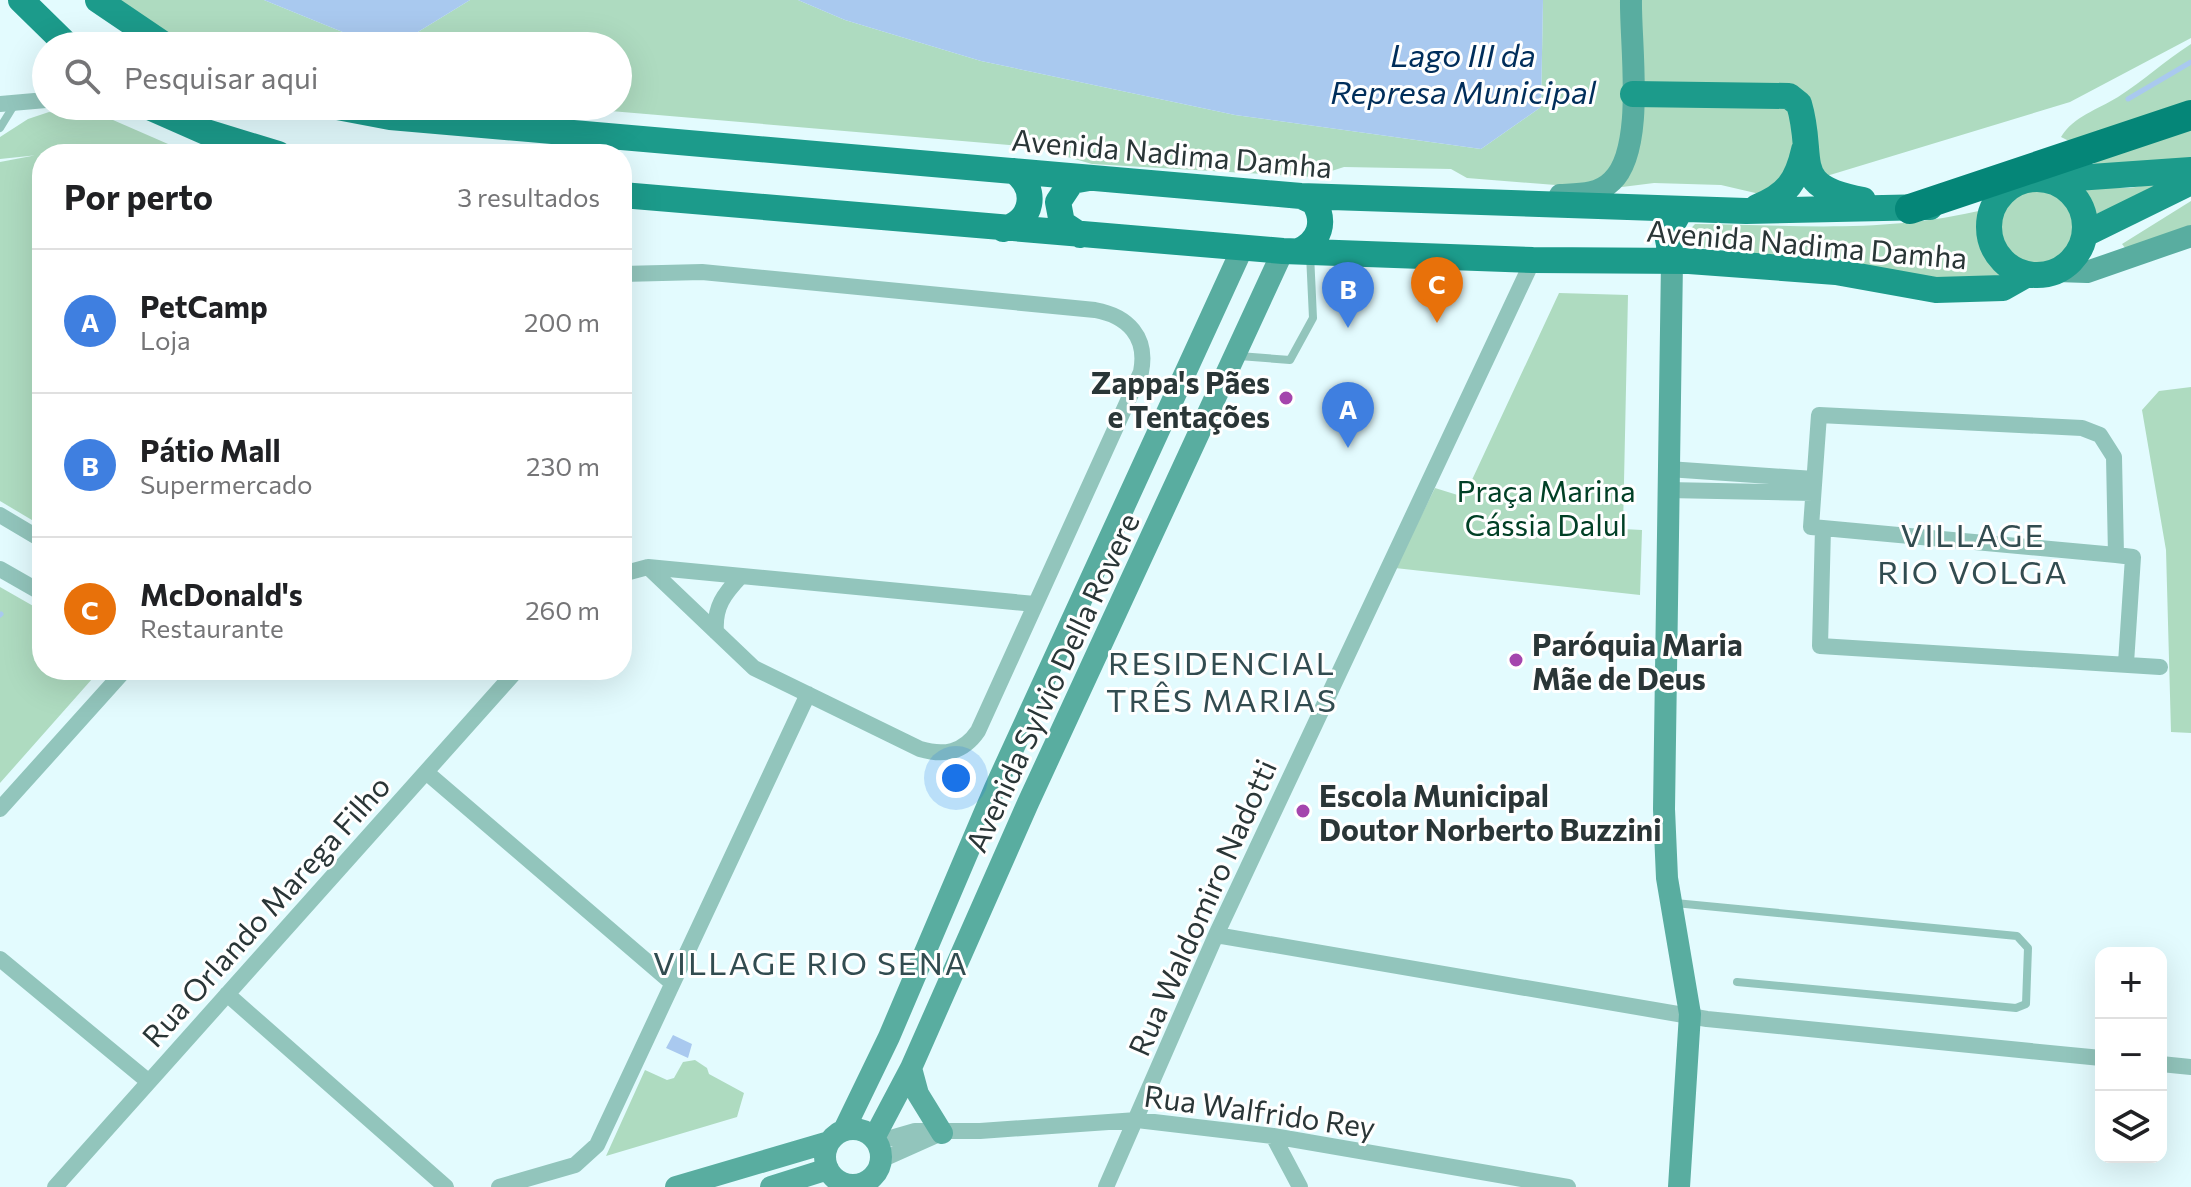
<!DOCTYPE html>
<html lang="pt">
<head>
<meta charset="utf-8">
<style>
  body { margin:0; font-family:Commissioner,sans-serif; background:#f6f6f6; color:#202124 }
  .controls { position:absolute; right:24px; bottom:24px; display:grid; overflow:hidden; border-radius:16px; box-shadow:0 8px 32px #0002 }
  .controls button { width:72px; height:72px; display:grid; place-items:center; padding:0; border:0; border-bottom:2px solid #e0e0e0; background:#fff; color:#202124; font:40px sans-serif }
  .you { position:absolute; left:956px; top:778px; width:28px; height:28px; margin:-20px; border:6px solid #fff; border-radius:50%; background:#1a73e8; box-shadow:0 0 0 12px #1a73e833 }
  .badge { display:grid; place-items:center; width:52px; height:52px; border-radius:50%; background:#a445ad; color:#fff; font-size:26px; font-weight:700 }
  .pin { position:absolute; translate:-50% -66px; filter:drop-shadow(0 2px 4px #0008) }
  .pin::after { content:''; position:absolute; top:42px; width:28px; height:24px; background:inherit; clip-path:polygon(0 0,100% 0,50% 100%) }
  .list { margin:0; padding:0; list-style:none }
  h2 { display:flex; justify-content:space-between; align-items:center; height:104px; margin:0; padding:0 32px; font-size:34px }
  h2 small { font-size:26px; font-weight:400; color:#757577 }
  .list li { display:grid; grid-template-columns:52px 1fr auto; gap:24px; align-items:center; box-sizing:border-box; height:144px; padding:0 32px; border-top:2px solid #e0e0e0 }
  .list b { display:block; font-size:30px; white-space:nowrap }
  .list p { margin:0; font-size:26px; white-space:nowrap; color:#757577 }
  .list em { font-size:26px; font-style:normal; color:#757577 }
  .icon { flex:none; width:44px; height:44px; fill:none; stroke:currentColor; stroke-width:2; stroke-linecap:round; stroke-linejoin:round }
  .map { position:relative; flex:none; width:2191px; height:1187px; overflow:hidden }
  .search { position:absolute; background:#fff; box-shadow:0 8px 32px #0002; left:32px; top:32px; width:600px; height:88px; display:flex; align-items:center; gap:20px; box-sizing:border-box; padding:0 28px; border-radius:44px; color:#757577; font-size:30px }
  .panel { position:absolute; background:#fff; box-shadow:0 8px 32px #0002; left:32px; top:144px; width:600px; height:536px; border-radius:32px }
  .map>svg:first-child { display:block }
  .green { fill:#aedbc0 }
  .water { fill:#a9c9ef }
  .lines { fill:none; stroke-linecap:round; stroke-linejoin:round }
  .stream { stroke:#a9c9ef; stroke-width:5 }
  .lane { stroke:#92c5bc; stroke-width:8 }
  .street { stroke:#92c5bc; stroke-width:16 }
  .secondary { stroke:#59ada0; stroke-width:22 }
  .primary { stroke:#1c9b8b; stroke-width:26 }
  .highway { stroke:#058678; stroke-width:30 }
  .poi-dot { fill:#a445ad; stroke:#fff; stroke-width:3 }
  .labels { text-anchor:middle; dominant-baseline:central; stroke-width:6; stroke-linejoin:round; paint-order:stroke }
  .street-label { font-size:30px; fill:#2a3637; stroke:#fff }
  .poi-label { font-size:30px; font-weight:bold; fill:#2a3637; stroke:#fff; text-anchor:start }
  .park-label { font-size:30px; fill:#014026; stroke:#fff }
  .water-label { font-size:32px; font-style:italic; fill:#002e5b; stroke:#fff }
  .neighbourhood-label { font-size:32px; letter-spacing:2px; fill:#324c50; stroke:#fff }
</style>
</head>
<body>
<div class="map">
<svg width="2191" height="1187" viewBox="0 0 2191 1187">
  <rect width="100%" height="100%" fill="#e3fbfe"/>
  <path class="green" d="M115 0H264L345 33 346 46H190Z
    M470 0H798L845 20 981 61 1235 115 1481 149 1541 107 1543 0H2191V38L2070 102 1764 195 1721 185 1654 183 1606 189 1467 178 1451 169 1344 167 1313 177 1092 164 1033 147 587 109 538 115 441 106H618V46H395Z
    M2191 44V102L2073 143 2061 137C2074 116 2097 110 2118 97 2143 81 2166 60 2191 44Z
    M49 112 113 120 191 154 105 148 0 159V137L28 119Z
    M2191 128V159L2093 165 2096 161Z
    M137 150 165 154H43Z
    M42 154V526L0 501V162Z
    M2174 180 2094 215 2085 192 2084 188H2130Z
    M2000 227a37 37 0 1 1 74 0a37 37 0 1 1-74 0Z
    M2191 201V227L2126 249 2122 244Z
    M1987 209C1979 237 1985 260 2007 279L1975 283 1759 258 1738 249 1694 248 1685 235 1695 224C1800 225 1884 234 1987 209Z
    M1559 293 1628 295 1623 529 1642 530 1640 595 1395 568 1435 488 1464 497Z
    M2191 387V733L2171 732 2166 550 2142 410 2159 391Z
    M0 587 42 611V670H100L0 783Z
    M695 1060 707 1068 709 1074 744 1093 737 1117 606 1156 645 1070 667 1080 674 1078 683 1062Z"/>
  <path class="water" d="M264 0H470L395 46H346L345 33Z
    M798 0H1543L1541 107 1481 149 1235 115 981 61 845 20Z
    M673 1035 692 1044 688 1058 666 1048Z"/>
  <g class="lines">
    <path class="stream" d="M2128 99 2191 62
      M0 615 1 614"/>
    <path class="lane" d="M0 128 16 102
      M1239 356 1290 360 1313 318 1310 254
      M1675 903 2017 936 2028 948 2026 1004 2016 1008 1737 982"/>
    <path class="street" d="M0 104 46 100
      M622 274 702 272 1095 310C1128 316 1148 337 1141 372L978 731C963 753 944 756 920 749L754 668 648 567
      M1668 469 1814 479
      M1667 490 1813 493
      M0 515 42 540
      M1823 528 1820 646 2160 667
      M2116 555 2114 457 2100 435 2082 428 1819 415 1811 527 1823 528 2116 555 2133 557 2126 663
      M0 569 42 593
      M622 574 648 567 1035 604
      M716 632C714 607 724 594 741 576
      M426 772 672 983
      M0 809 125 670
      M1216 935 1707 1019 2101 1058
      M0 959 149 1082
      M227 994 446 1187
      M2161 1064 2191 1067
      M1273 1136 1300 1187
      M877 1142 915 1131H980L1137 1120 1273 1136 1568 1187
      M881 1160 937 1135
      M860 1184 861 1187
      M55 1187 517 670
      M499 1187 575 1165 597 1145 808 694
      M1106 1187 1216 935 1533 260"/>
    <path class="secondary" d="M1560 195C1579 194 1598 195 1612 181 1646 149 1630 44 1631 0
      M1672 261 1664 809 1667 878 1690 1014 1679 1187
      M2057 271 2087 272 2191 236
      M911 1068 918 1094 942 1133
      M825 1157a28 28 0 1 1 56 0a28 28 0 1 1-56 0Z
      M844 1130 889 1037 995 788 1242 249
      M874 1138 911 1068 1028 803 1283 251
      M676 1187 829 1142
      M771 1187 828 1169"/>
    <path class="primary" d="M21 0 68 46
      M98 0 166 46
      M1633 94 1789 96 1799 104C1816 161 1787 186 1863 200
      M147 106 206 132 278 154
      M332 106 390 117 1301 196 1746 211 1930 207
      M1989 227a48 48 0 1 1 96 0a48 48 0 1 1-96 0Z
      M2048 180 2191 170
      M622 195 1283 251 1533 260 1689 261 1836 272 1936 290 2003 288 2026 275
      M1757 207C1787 195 1797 181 1804 150
      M1003 229C1033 222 1039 189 1014 171
      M2085 234 2191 182
      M1080 235 1062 223 1058 202 1072 181 1089 178
      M1299 251C1320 241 1326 222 1314 202L1301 196
      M1672 261 1667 234 1681 209"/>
    <path class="highway" d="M1910 209 2191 115"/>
  </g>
  <g class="poi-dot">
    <circle cx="1286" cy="398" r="8"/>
    <circle cx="1516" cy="660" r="8"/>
    <circle cx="1303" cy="811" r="8"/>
  </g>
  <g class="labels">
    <g class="street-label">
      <text transform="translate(1172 152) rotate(5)">Avenida Nadima Damha</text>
      <text transform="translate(1807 243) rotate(5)">Avenida Nadima Damha</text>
      <text transform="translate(1051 682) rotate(-65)">Avenida Sylvio Della Rovere</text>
      <text transform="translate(1201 907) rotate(-66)">Rua Waldomiro Nadotti</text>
      <text transform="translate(265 910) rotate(-48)">Rua Orlando Marega Filho</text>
      <text transform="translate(1260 1110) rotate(8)">Rua Walfrido Rey</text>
    </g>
    <g class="poi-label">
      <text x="1270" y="381" text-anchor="end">Zappa's Pães<tspan x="1270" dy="34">e Tentações</tspan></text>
      <text x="1532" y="643">Paróquia Maria<tspan x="1532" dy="34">Mãe de Deus</tspan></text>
      <text x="1319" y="794">Escola Municipal<tspan x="1319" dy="34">Doutor Norberto Buzzini</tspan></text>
    </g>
    <g class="park-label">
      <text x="1546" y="489">Praça Marina<tspan x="1546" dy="34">Cássia Dalul</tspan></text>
    </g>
    <g class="water-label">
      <text x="1463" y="54">Lago III da<tspan x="1463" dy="37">Represa Municipal</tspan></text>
    </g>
    <g class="neighbourhood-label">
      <text x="1973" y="534">VILLAGE<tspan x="1973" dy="37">RIO VOLGA</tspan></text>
      <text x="1222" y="662">RESIDENCIAL<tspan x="1222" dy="37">TRÊS MARIAS</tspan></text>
      <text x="811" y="962">VILLAGE RIO SENA</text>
    </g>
  </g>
</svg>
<div class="controls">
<button>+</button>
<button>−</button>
<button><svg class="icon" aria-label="layers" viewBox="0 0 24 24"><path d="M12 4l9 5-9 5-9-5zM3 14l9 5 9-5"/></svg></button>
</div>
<div class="you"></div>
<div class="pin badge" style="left:1348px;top:448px;background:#3f7fe0">A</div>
<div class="pin badge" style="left:1348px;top:328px;background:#3f7fe0">B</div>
<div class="pin badge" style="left:1437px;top:323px;background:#e8710a">C</div>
<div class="search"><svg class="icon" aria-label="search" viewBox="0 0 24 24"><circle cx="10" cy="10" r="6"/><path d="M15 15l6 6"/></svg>Pesquisar aqui</div>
<section class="panel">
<h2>Por perto<small>3 resultados</small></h2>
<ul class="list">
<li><span class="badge" style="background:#3f7fe0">A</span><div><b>PetCamp</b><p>Loja</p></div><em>200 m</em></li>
<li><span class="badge" style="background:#3f7fe0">B</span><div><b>Pátio Mall</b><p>Supermercado</p></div><em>230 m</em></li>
<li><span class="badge" style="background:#e8710a">C</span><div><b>McDonald's</b><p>Restaurante</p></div><em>260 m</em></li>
</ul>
</section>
</div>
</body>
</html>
